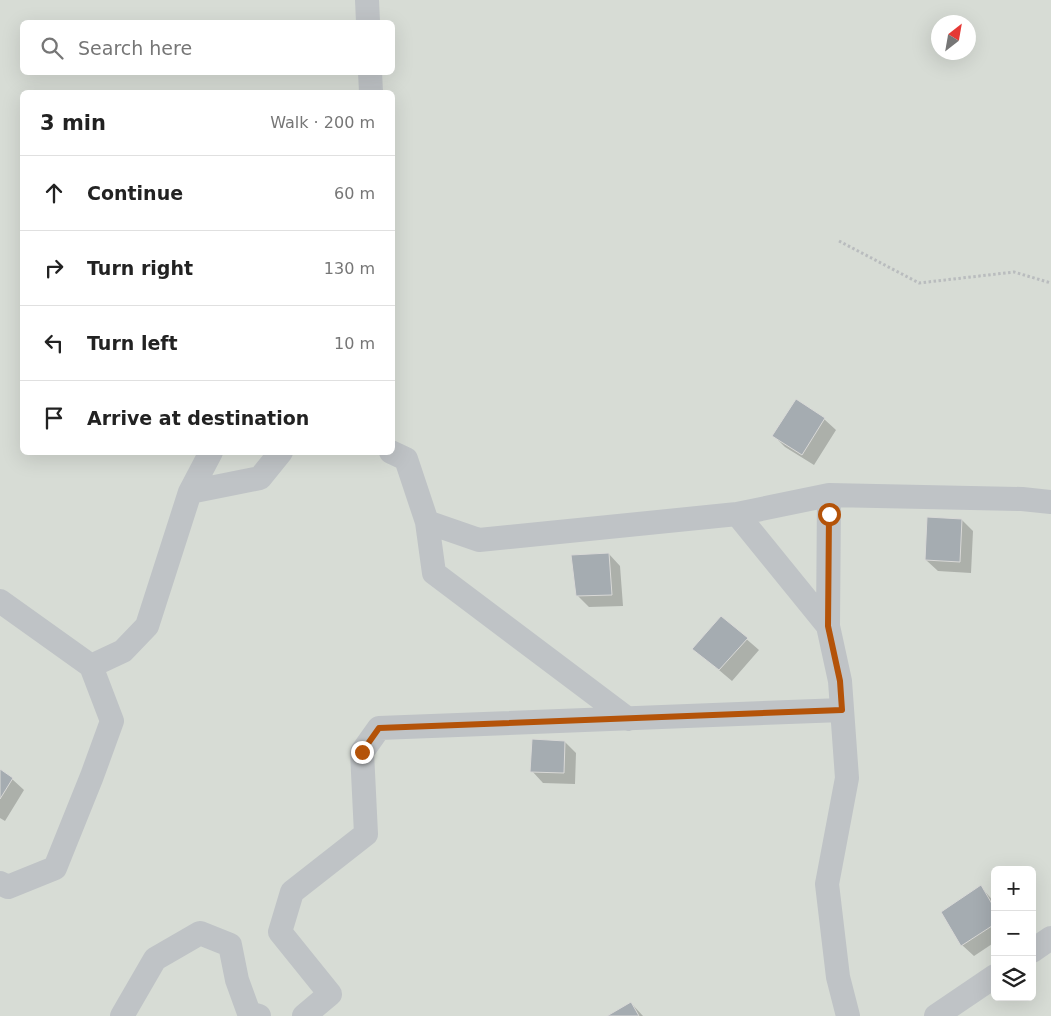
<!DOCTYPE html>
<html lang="en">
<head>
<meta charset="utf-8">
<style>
  body { margin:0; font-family:"DejaVu Sans",sans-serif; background:#f2f2f2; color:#222 }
  .controls { position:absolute; right:15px; bottom:15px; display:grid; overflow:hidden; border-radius:8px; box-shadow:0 5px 20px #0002 }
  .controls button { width:45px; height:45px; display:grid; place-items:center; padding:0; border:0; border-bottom:1px solid #e0e0e0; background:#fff; color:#222; font:25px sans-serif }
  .compass { position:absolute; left:931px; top:15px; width:45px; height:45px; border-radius:50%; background:#fff; box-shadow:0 5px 20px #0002; rotate:31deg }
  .stop { position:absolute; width:15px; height:15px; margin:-11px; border:4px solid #b45309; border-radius:50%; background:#fff }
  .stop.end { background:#b45309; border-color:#fff; box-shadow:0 1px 5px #0008 }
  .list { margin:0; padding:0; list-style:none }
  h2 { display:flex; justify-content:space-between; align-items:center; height:65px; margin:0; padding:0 20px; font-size:21px }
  h2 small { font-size:16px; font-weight:400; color:#767676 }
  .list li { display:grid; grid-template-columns:32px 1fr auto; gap:15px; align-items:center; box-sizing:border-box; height:75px; padding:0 20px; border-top:1px solid #e0e0e0 }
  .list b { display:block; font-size:19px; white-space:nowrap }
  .list em { font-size:16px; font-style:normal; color:#767676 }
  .icon { flex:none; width:28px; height:28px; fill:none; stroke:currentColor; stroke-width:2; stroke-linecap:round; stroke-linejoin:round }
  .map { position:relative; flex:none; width:1051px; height:1016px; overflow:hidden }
  .search { position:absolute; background:#fff; box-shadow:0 5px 20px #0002; left:20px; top:20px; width:375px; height:55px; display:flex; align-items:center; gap:12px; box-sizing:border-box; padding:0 18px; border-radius:8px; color:#767676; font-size:19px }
  .panel { position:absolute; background:#fff; box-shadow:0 5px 20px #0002; left:20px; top:90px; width:375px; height:365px; border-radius:8px }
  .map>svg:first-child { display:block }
  .green { fill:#d7dcd5; fill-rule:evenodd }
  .shadow { fill:#0003 }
  .building { fill:#a5acb1; stroke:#d9d9d7 }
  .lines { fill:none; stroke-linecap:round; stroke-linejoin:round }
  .path { stroke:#b9bcbe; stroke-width:3; stroke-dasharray:2.5 2.5; stroke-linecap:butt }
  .minor { stroke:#bfc3c6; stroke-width:24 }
  .route { stroke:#b45309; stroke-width:6 }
</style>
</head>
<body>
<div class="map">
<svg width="1051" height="1016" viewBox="0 0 1051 1016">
  <rect width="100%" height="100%" fill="#f7f7f5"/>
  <path class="green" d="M0 0H1051V1016H0ZM22 22H392V72H22ZM938 22H968V52H938ZM22 92H392V452H22ZM995 870H1032V997H995Z"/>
  <path class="shadow" d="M824 419 836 430 814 465 785 447 774 436Z
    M962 520 973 531 971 573 938 571 926 560Z
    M609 554 620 566 623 606 589 607 577 595Z
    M721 617 759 650 732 681 694 649Z
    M565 742 576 753 575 784 543 783 532 771Z
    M0 771 12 779 24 790 5 821 0 818Z
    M981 887 995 903V942L974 956 962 945Z
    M631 1003 643 1016H609Z"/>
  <path class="building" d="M796 399 825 418 802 455 772 436Z
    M927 517 962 519 960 562 925 560Z
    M609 553 612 595 576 596 571 555Z
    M721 616 748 638 719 670 692 649Z
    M532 739 565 741 564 773 530 772Z
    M0 769 13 778 0 799Z
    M981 885 995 909V924L961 946 941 912Z
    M631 1002 639 1016H607Z"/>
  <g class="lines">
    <path class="path" d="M839 241 919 283 1014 272 1051 283"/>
    <path class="minor" d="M367 0 368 22
      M370 72 371 92
      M391 452 406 459 427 522 479 540 737 514 828 626
      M190 492 260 478 281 452
      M737 514 829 495
      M427 522 434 573 628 719
      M0 601 91 666 112 721 92 776 55 868 8 887 0 883
      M91 666 123 651 147 626 190 492 211 452
      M1032 951 1051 938
      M122 1016 155 959 200 933 230 945 237 980 249 1013 259 1016
      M304 1016 330 994 280 932 292 892 366 834 362 752 379 728 842 710
      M848 1016 838 977 827 884 847 778 840 681 828 626 829 495 1022 499 1051 502
      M936 1016 995 976"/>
  </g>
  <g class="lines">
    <path class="route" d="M362 752 379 728 842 710 840 681 828 626 829 514"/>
  </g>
</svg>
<div class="controls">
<button>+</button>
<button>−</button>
<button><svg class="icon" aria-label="layers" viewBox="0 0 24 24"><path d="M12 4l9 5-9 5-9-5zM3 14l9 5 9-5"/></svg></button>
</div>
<svg class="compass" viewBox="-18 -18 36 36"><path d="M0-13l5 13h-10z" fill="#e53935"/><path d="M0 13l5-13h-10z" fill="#767676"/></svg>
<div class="stop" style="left:829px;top:514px"></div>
<div class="stop end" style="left:362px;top:752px"></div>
<div class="search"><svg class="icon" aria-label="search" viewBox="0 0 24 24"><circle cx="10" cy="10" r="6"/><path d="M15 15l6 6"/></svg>Search here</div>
<section class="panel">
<h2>3 min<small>Walk · 200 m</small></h2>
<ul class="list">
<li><svg class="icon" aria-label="ahead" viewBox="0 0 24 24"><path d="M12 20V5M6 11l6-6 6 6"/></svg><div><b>Continue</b></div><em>60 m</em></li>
<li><svg class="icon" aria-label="right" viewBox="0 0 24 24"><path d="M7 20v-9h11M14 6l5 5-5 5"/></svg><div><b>Turn right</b></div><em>130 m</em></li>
<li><svg class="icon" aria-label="left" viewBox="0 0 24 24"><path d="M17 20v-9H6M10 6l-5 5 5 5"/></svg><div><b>Turn left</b></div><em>10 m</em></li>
<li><svg class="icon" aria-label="arrive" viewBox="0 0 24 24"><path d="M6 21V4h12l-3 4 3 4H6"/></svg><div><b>Arrive at destination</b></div></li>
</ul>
</section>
</div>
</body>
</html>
